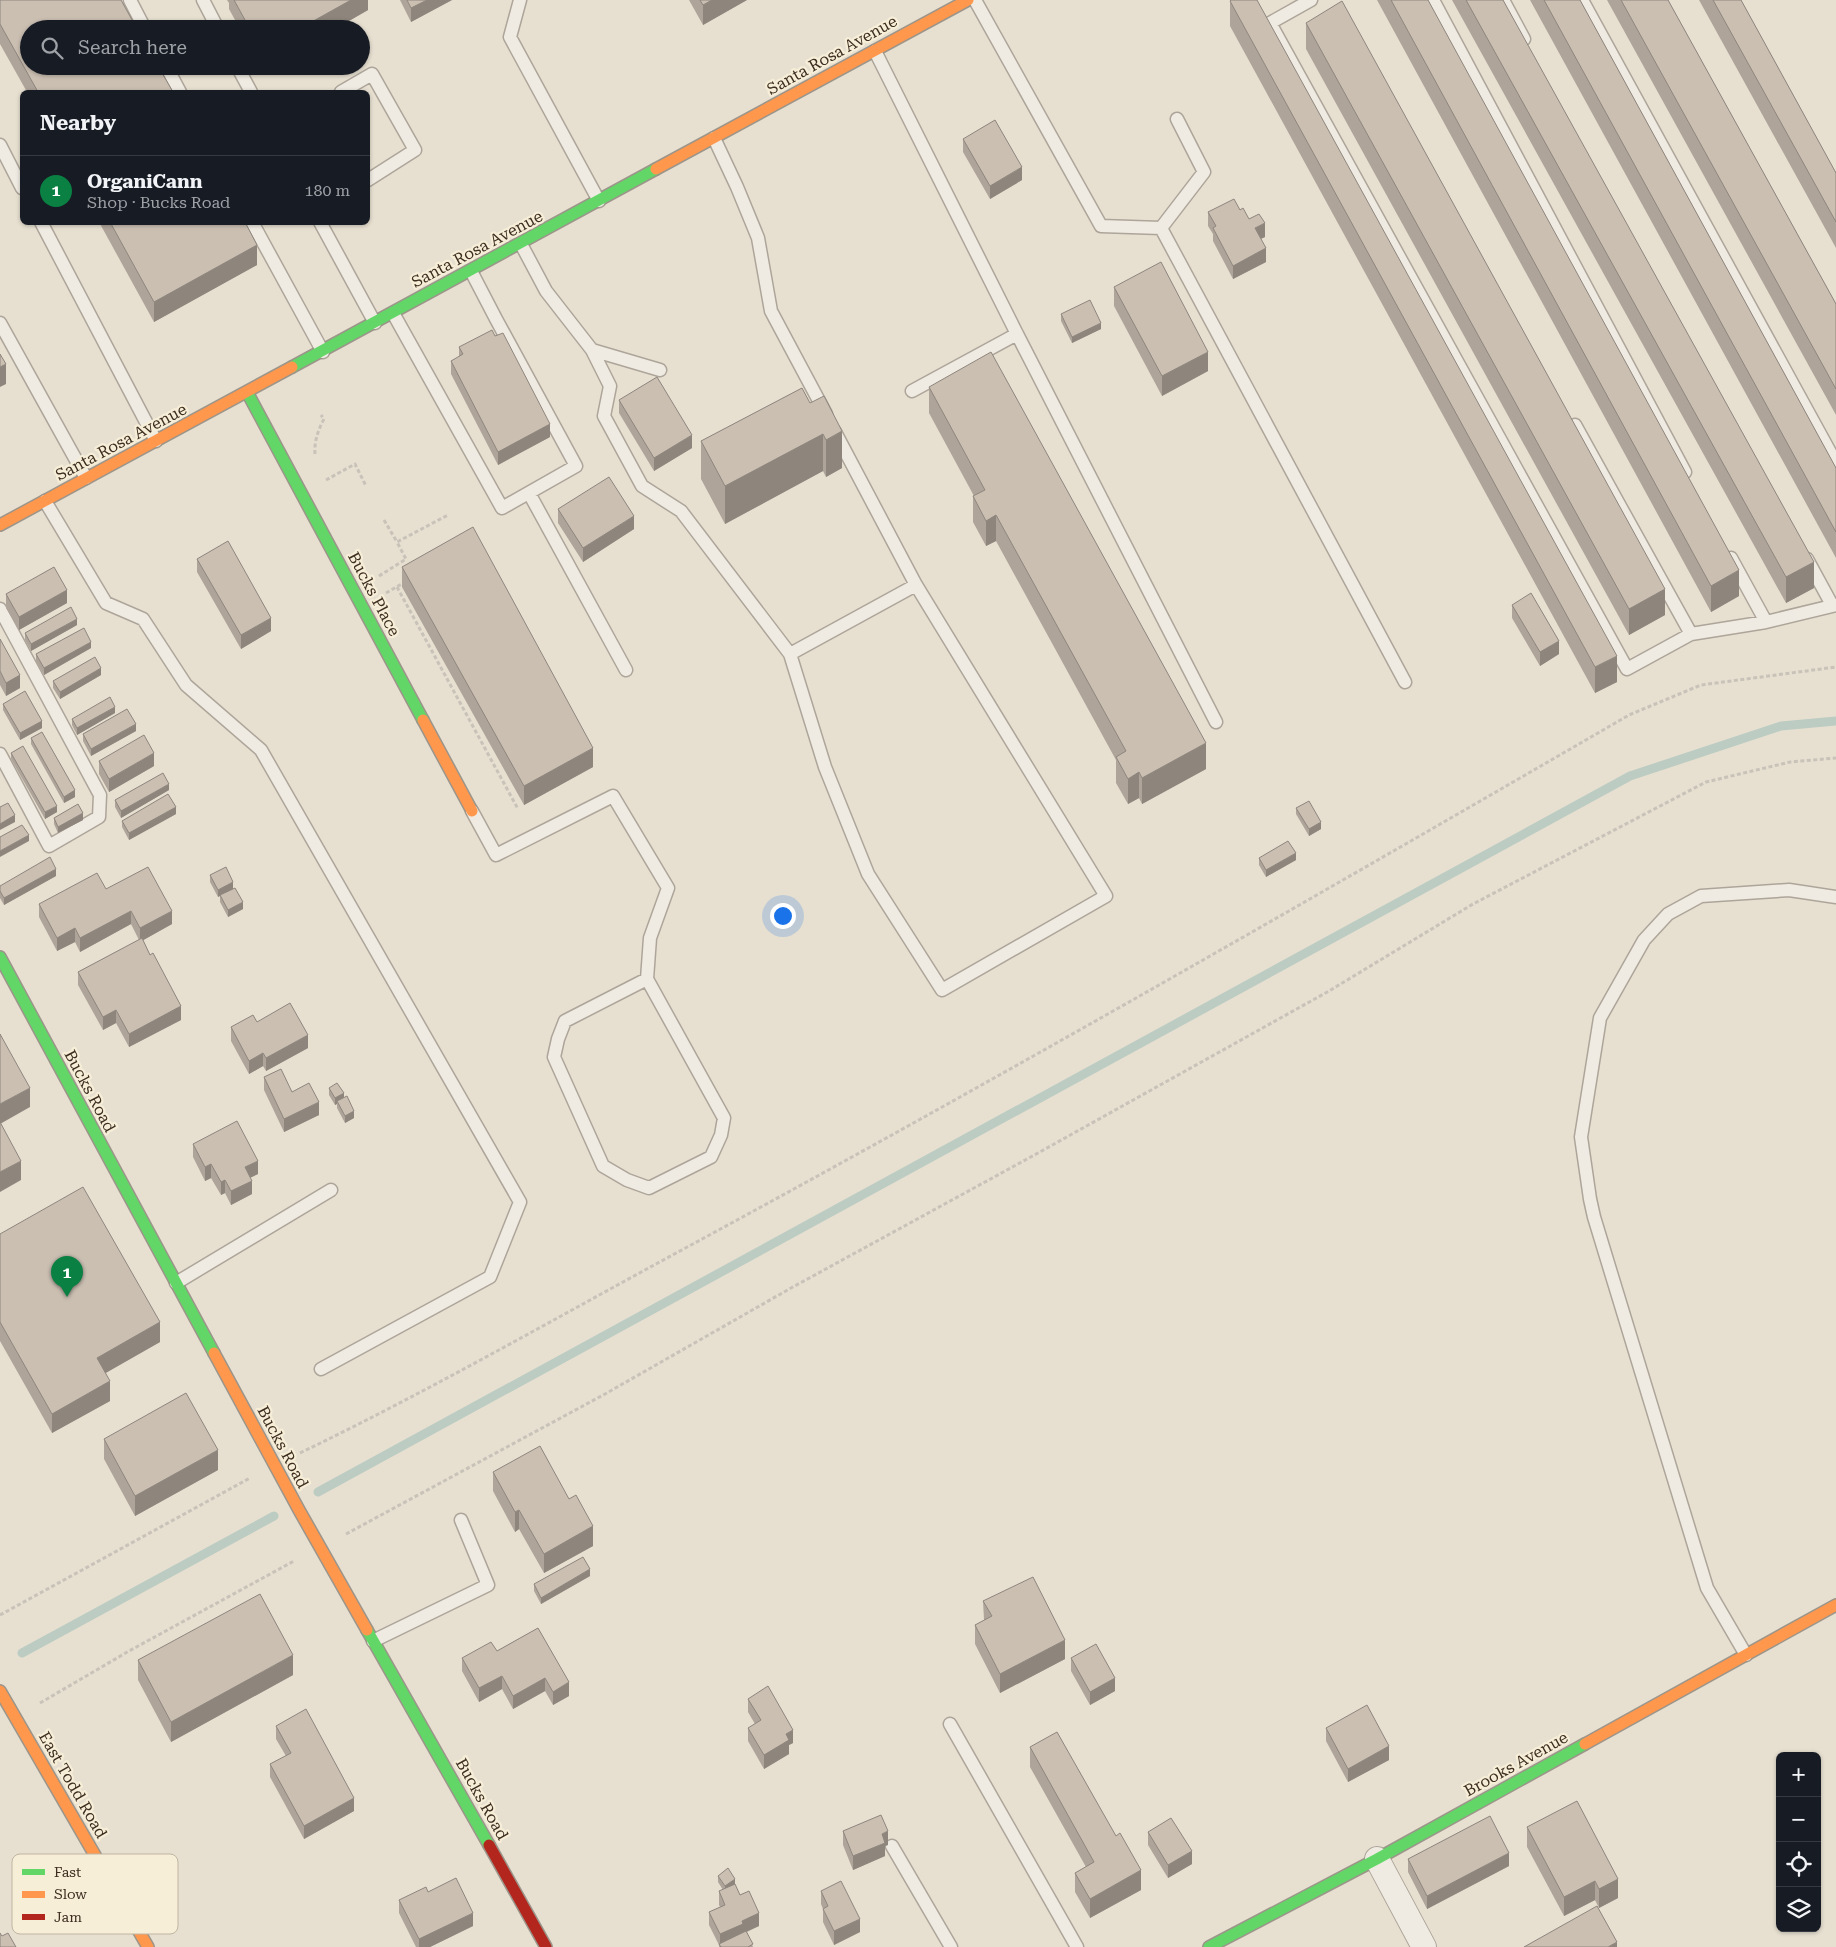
<!DOCTYPE html>
<html lang="en">
<head>
<meta charset="utf-8">
<style>
  body { margin:0; font-family:"Roboto Serif",serif; background:#20242c; color:#f1f3f6 }
  .controls { position:absolute; right:15px; bottom:15px; display:grid; overflow:hidden; border-radius:8px; box-shadow:0 1px 4px #0004 }
  .controls button { width:45px; height:45px; display:grid; place-items:center; padding:0; border:0; border-bottom:1px solid #363941; background:#171b24; color:#f1f3f6; font:25px sans-serif }
  .you { position:absolute; left:782px; top:915px; width:18px; height:18px; margin:-12px; border:4px solid #fff; border-radius:50%; background:#1a73e8; box-shadow:0 0 0 8px #1a73e833 }
  .badge { display:grid; place-items:center; width:32px; height:32px; border-radius:50%; background:#0b8043; color:#fff; font-size:16px; font-weight:700 }
  .pin { position:absolute; translate:-50% -41px; filter:drop-shadow(0 1px 2px #0008) }
  .pin::after { content:''; position:absolute; top:26px; width:18px; height:15px; background:inherit; clip-path:polygon(0 0,100% 0,50% 100%) }
  .list { margin:0; padding:0; list-style:none }
  h2 { display:flex; justify-content:space-between; align-items:center; height:65px; margin:0; padding:0 20px; font-size:21px }
  h2 small { font-size:16px; font-weight:400; color:#9ea1a6 }
  .list li { display:grid; grid-template-columns:32px 1fr auto; gap:15px; align-items:center; box-sizing:border-box; height:70px; padding:0 20px; border-top:1px solid #363941 }
  .list b { display:block; font-size:19px; white-space:nowrap }
  .list p { margin:0; font-size:16px; white-space:nowrap; color:#9ea1a6 }
  .list em { font-size:16px; font-style:normal; color:#9ea1a6 }
  .icon { flex:none; width:28px; height:28px; fill:none; stroke:currentColor; stroke-width:2; stroke-linecap:round; stroke-linejoin:round }
  .map { position:relative; flex:none; width:1836px; height:1947px; overflow:hidden }
  .search { position:absolute; background:#171b24; box-shadow:0 1px 4px #0004; left:20px; top:20px; width:350px; height:55px; display:flex; align-items:center; gap:12px; box-sizing:border-box; padding:0 18px; border-radius:28px; color:#9ea1a6; font-size:19px }
  .panel { position:absolute; background:#171b24; box-shadow:0 1px 4px #0004; left:20px; top:90px; width:350px; height:135px; border-radius:8px }
  .map>svg:first-child { display:block }
  .lines { fill:none; stroke-linecap:round; stroke-linejoin:round }
  .stream { stroke:#bcccc2; stroke-width:9 }
  .lane-casing { stroke:#ada599; stroke-width:15 }
  .street-casing { stroke:#ada599; stroke-width:26 }
  .fast-casing { stroke:#9c958a; stroke-width:14 }
  .slow-casing { stroke:#9c958a; stroke-width:14 }
  .jam-casing { stroke:#9c958a; stroke-width:14 }
  .path { stroke:#c8c2b9; stroke-width:3; stroke-dasharray:4 2.5; stroke-linecap:butt }
  .lane { stroke:#efebe3; stroke-width:12 }
  .street { stroke:#efebe3; stroke-width:24 }
  .fast { stroke:#63d668; stroke-width:11 }
  .slow { stroke:#ff974d; stroke-width:11 }
  .jam { stroke:#b3261e; stroke-width:11 }
  .wall { fill:#afa499 }
  .shaded-wall { fill:#8e867d }
  .building { fill:#cbbfb2; stroke:#8e867d }
  .labels { text-anchor:middle; dominant-baseline:central; stroke-width:4.5; stroke-linejoin:round; paint-order:stroke }
  .street-label { font-size:16px; fill:#3d2e20; stroke:#f7eed8 }
  .key { fill:#f7eed8; stroke:#bfb4a1; stroke-width:1 }
  .key-label { font-size:14px; fill:#3d2e20 }
</style>
</head>
<body>
<div class="map">
<svg width="1836" height="1947" viewBox="0 0 1836 1947">
  <rect width="100%" height="100%" fill="#e7e0d1"/>
  <g class="lines">
    <path class="stream" d="M318 1492 1630 776 1781 726 1836 721
      M22 1653 274 1516"/>
    <g class="lane-casing">
      <path id="lane" d="M130 0 145 29
        M203 0 218 29
        M520 0 510 37 599 201
        M975 0 1101 226 1161 228 1405 682
        M1311 0 1270 23 1627 669 1691 634 1766 622 1836 605
        M1433 0 1685 472
        M1503 0 1524 39
        M1582 0 1836 463
        M875 51 1017 334 912 391
        M166 66 180 92
        M237 66 251 92
        M341 92 372 74 415 150 368 180
        M714 138 737 187 758 238 771 311 826 414
        M0 145 22 188
        M41 222 156 441
        M252 222 323 352
        M320 222 375 323
        M1161 228 1204 172 1177 119
        M521 244 546 291 592 350 610 386 604 416 642 486 681 511 790 654
        M393 313 502 508 576 466 496 319 471 271
        M0 323 86 478
        M1017 334 1216 722
        M592 350 660 370
        M1575 425 1691 634
        M835 432 916 585 1106 896 942 990 868 874 825 767 790 654 916 585
        M529 493 626 670
        M45 501 106 603 143 619 186 685 261 750 520 1202 490 1277 321 1369
        M1731 558 1766 622
        M1807 559 1832 605
        M0 609 100 795 99 817 49 846 0 754
        M472 811 496 855 613 796 668 888 650 938 647 979 724 1118 721 1135 711 1157 649 1188 627 1180 603 1166 554 1057 558 1039 565 1021 647 979
        M176 1283 331 1190
        M373 1641 488 1585 461 1520
        M1746 1655 1707 1588 1594 1217 1590 1199 1581 1137 1600 1018 1644 940 1668 914 1701 896 1789 890 1836 897
        M950 1724 1077 1947
        M892 1846 951 1947"/>
    </g>
    <g class="street-casing">
      <path id="street" d="M1377 1859 1424 1947"/>
    </g>
    <g class="fast-casing">
      <path id="fast" d="M292 367 656 169
        M247 392 423 720
        M0 957 214 1353
        M367 1630 489 1845
        M1209 1947 1377 1859 1585 1744"/>
    </g>
    <g class="slow-casing">
      <path id="slow" d="M656 169 968 0
        M0 525 292 367
        M423 720 472 811
        M214 1353 299 1510 367 1630
        M0 1691 148 1947
        M1585 1744 1836 1605"/>
    </g>
    <g class="jam-casing">
      <path id="jam" d="M489 1845 546 1947"/>
    </g>
    <path class="path" d="M315 454C314 442 318 430 324 419L321 415
      M326 480 355 464 366 486
      M384 520 397 542 448 515
      M379 576 406 559 397 542
      M397 587 518 809
      M386 593 405 582
      M300 1453C433 1389 561 1315 691 1245 1007 1074 1318 895 1629 715L1701 685 1836 667
      M346 1534 605 1394 791 1288 1038 1153 1329 991 1473 904 1706 782 1790 762 1836 758
      M0 1615 250 1478
      M40 1703 129 1651 294 1561"/>
    <use href="#lane" class="lane"/>
    <use href="#street" class="street"/>
    <use href="#fast" class="fast"/>
    <use href="#slow" class="slow"/>
    <use href="#jam" class="jam"/>
  </g>
  <path class="wall" d="M0 0 173 92H27L0 44Z
    M227 0H368V10L335 29H240L229 9V3Z
    M400 0H452L411 22Z
    M689 0H747L703 25Z
    M1377 0H1428L1739 596 1711 612Z
    M1452 0H1503L1814 588 1786 603Z
    M1530 0H1580L1836 468V558Z
    M1607 0H1668L1836 304V415Z
    M1699 0H1741L1836 173V248Z
    M1230 1 1617 682 1595 693 1230 26Z
    M1306 23 1665 615 1629 635 1306 49Z
    M963 139 1022 180 990 199 963 152Z
    M1240 210 1265 237 1261 239 1266 262 1233 279 1213 241V234L1208 226V212Z
    M99 222H245L257 265 154 322Z
    M1114 287 1208 371 1162 396 1114 306Z
    M1061 314 1101 329 1072 343 1061 321Z
    M495 336 550 437 498 465 451 374V361L459 357V347Z
    M929 387 1206 769 1142 804 1139 798 1128 804 1116 783V760L996 541 986 546 973 522V496H974L929 413Z
    M802 388 842 468 826 477 823 471 725 524 701 479V441Z
    M619 400 692 448 654 471 619 413Z
    M558 509 634 529 583 562 558 523Z
    M197 559 271 631 241 649 197 572Z
    M402 567 593 767 524 805 402 587Z
    M6 594 67 603 19 630 6 608Z
    M1512 605 1559 654 1540 666 1512 618Z
    M77 625 31 651 25 640V633Z
    M0 639 20 688 6 696 0 685Z
    M91 648 44 675 36 661V654Z
    M101 675 60 699 53 688V681Z
    M3 704 42 728 20 740 3 710Z
    M115 713 77 735 72 725V719Z
    M136 731 91 756 83 741V734Z
    M31 738 75 797 64 803 31 744Z
    M11 753 57 812 45 819 11 759Z
    M99 761 154 766 109 792 99 774Z
    M169 790 121 818 115 807V800Z
    M1296 808 1321 829 1309 836 1296 814Z
    M176 814 129 840 122 827V821Z
    M54 818 83 820 58 833 54 824Z
    M1259 858 1296 860 1266 877 1259 865Z
    M210 875 233 889 218 897 210 882Z
    M56 876 4 905 0 898V886Z
    M106 889 172 924 143 940 181 1020 129 1047 116 1023 103 1030 78 985V972L139 940 131 924 80 952 75 942 57 951 39 917V904Z
    M220 895 243 909 228 917 220 902Z
    M257 1022 308 1048 266 1071 263 1066 249 1074 231 1041V1027Z
    M264 1077 292 1092 319 1115 284 1132 264 1090Z
    M329 1088 344 1098 354 1118 345 1123 337 1108V1104L335 1105 329 1095Z
    M193 1144 258 1174 250 1178 252 1194 231 1205 225 1193 221 1195 211 1178 205 1181 193 1157Z
    M0 1234 160 1342 105 1373 110 1401 52 1433 0 1341Z
    M104 1439 218 1470 135 1516 104 1459Z
    M493 1472 593 1546 544 1573 519 1529 515 1532 493 1491Z
    M590 1576 541 1604 534 1591V1584Z
    M983 1601 1065 1659 1000 1693 975 1644V1625L984 1620Z
    M538 1628 569 1696 553 1705 545 1691 513 1709 502 1689 479 1702 462 1671V1658L497 1651Z
    M1071 1658 1115 1691 1090 1705 1071 1671Z
    M138 1660 293 1675 171 1742 138 1680Z
    M748 1699 793 1743 789 1745V1754L764 1769 748 1741V1728L755 1724 748 1712Z
    M276 1726 354 1811 304 1839 270 1777V1764L286 1756 276 1739Z
    M1326 1728 1389 1760 1348 1782 1326 1741Z
    M1030 1747 1141 1890 1090 1918 1075 1892V1873L1086 1867 1030 1767Z
    M1527 1827 1618 1898 1599 1908 1595 1900 1564 1916 1527 1847Z
    M843 1831 888 1845 885 1846V1856L853 1870 843 1845Z
    M1148 1832 1192 1864 1168 1878 1148 1845Z
    M1408 1859 1509 1866 1427 1909 1408 1872Z
    M718 1876 735 1884 740 1895 759 1926 747 1932 753 1947H719V1945L709 1925V1912L720 1907 719 1905V1891L723 1890 718 1882Z
    M821 1891 860 1932 834 1945 823 1922V1909L821 1904Z
    M428 1892 473 1926 430 1947H416L399 1913V1900Z"/>
  <path class="shaded-wall" d="M351 0H368V10L335 29H299Z
    M427 0H452L411 22V8Z
    M712 0H747L703 25V5Z
    M1022 167V180L990 199V186Z
    M1265 223V237L1255 241V228Z
    M257 245V265L154 322V302Z
    M1266 248V262L1233 279V266Z
    M1101 323V329L1072 343V337Z
    M1208 352V371L1162 396V376Z
    M6 364V384L0 387V367Z
    M550 424V437L498 465V452Z
    M842 431V468L826 477V440Z
    M823 434V471L725 524V486Z
    M692 435V448L654 471V458Z
    M996 515V541L986 546V521Z
    M634 516V529L583 562V548Z
    M1814 562V588L1786 603V577Z
    M1739 570V596L1711 612V586Z
    M1665 589V615L1629 635V609Z
    M67 590V603L19 630V617Z
    M271 618V631L241 649V635Z
    M77 619V625L31 651V644Z
    M1559 641V654L1540 666V652Z
    M91 642V648L44 675V668Z
    M1617 656V682L1595 693V667Z
    M101 668V675L60 699V692Z
    M20 675V688L6 696V683Z
    M115 707V713L77 735V728Z
    M42 721V728L20 740V733Z
    M136 724V731L91 756V749Z
    M1206 743V769L1142 804V778Z
    M593 748V767L524 805V786Z
    M154 753V766L109 792V779Z
    M1139 772V798L1128 804V779Z
    M169 784V790L121 818V811Z
    M75 790V797L64 803V797Z
    M57 806V812L45 819V812Z
    M176 807V814L129 840V833Z
    M83 813V820L58 833V827Z
    M15 815V822L0 830V824Z
    M1321 822V829L1309 836V829Z
    M29 835V841L0 857V851Z
    M1296 853V860L1266 877V870Z
    M56 869V876L4 905V898Z
    M233 882V889L218 897V890Z
    M243 902V909L228 917V910Z
    M131 911V924L80 952V938Z
    M172 911V924L140 942V928Z
    M75 928V942L57 951V938Z
    M181 1006V1020L129 1047V1034Z
    M116 1010V1023L103 1030V1017Z
    M308 1035V1048L266 1071V1058Z
    M263 1053V1066L249 1074V1061Z
    M30 1088V1107L0 1124V1104Z
    M344 1093V1099L337 1101V1104L335 1105V1098Z
    M319 1102V1115L284 1132V1119Z
    M354 1111V1118L345 1123V1116Z
    M21 1161V1180L0 1192V1172Z
    M258 1161V1174L245 1180V1167Z
    M211 1164V1178L205 1181V1167Z
    M225 1180V1193L221 1195V1182Z
    M252 1181V1194L231 1205V1191Z
    M160 1322V1342L97 1378V1358Z
    M110 1381V1401L52 1433V1414Z
    M218 1450V1470L135 1516V1496Z
    M519 1510V1529L515 1532V1512Z
    M593 1526V1546L544 1573V1554Z
    M590 1569V1576L541 1604V1598Z
    M1065 1640V1659L1000 1693V1674Z
    M293 1655V1675L171 1742V1722Z
    M502 1676V1689L479 1702V1688Z
    M545 1678V1691L513 1709V1696Z
    M1115 1678V1691L1090 1705V1692Z
    M569 1682V1696L553 1705V1692Z
    M793 1730V1743L789 1745V1754L764 1769V1755L786 1734Z
    M1389 1746V1760L1348 1782V1769Z
    M354 1798V1811L304 1839V1826Z
    M888 1831V1845L885 1846V1856L853 1870V1856L882 1834Z
    M1192 1851V1864L1168 1878V1865Z
    M1509 1853V1866L1427 1909V1896Z
    M1141 1870V1890L1090 1918V1899Z
    M735 1879V1886L725 1893V1886Z
    M1618 1879V1898L1599 1908V1889Z
    M1595 1881V1900L1564 1916V1897Z
    M473 1913V1926L430 1947H419V1939Z
    M759 1913V1926L743 1933 720 1947V1934L742 1921Z
    M860 1919V1932L834 1945V1931Z
    M1617 1942V1947H1608Z"/>
  <path class="building" d="M0 0H121L137 29H29V66H158L173 92H38L0 24Z
    M234 0H351L299 29H250Z
    M407 0H427L411 8Z
    M700 0H712L703 5Z
    M1231 0H1257L1617 656 1595 667 1230 1Z
    M1391 0H1428L1739 570 1711 586Z
    M1466 0H1503L1814 562 1786 577Z
    M1544 0H1580L1836 468V532Z
    M1621 0H1668L1836 304V389Z
    M1713 0H1741L1836 173V222Z
    M1342 1 1665 589 1629 609 1306 23Z
    M995 120 1022 167 990 186 963 139Z
    M1234 199 1240 210 1243 208 1249 219 1259 214 1265 223 1255 228 1266 248 1233 266 1213 228 1216 226 1208 212Z
    M110 222H245L257 245 154 302Z
    M1161 262 1208 352 1162 376 1114 287Z
    M1090 300 1101 323 1072 337 1061 314Z
    M492 330 495 336 503 333 550 424 498 452 451 361 463 354 459 347Z
    M991 352 1206 743 1142 778 1139 772 1128 779 1116 757 1126 751 996 515 986 521 973 496 985 490 929 387Z
    M0 354 6 364 0 367Z
    M657 377 692 435 654 458 619 400Z
    M802 388 810 403 824 396 842 431 826 440 823 434 725 486 701 441Z
    M609 477 634 516 583 548 558 509Z
    M473 527 593 748 524 786 402 567Z
    M228 541 271 618 241 635 197 559Z
    M54 567 67 590 19 617 6 594Z
    M1531 593 1559 641 1540 652 1512 605Z
    M71 607 77 619 31 644 25 633Z
    M84 628 91 642 44 668 36 654Z
    M0 639 20 675 6 683 0 671Z
    M95 657 101 668 60 692 53 681Z
    M25 691 42 721 20 733 3 704Z
    M110 697 115 707 77 728 72 719Z
    M127 709 136 724 91 749 83 734Z
    M42 732 75 790 64 797 31 738Z
    M144 735 154 753 109 779 99 761Z
    M23 746 57 806 45 812 11 753Z
    M163 773 169 784 121 811 115 800Z
    M168 794 176 807 129 833 122 821Z
    M1309 801 1321 822 1309 829 1296 808Z
    M8 803 15 815 0 824V807Z
    M78 804 83 813 58 827 54 818Z
    M22 825 29 835 0 851V837Z
    M1288 841 1296 853 1266 870 1259 858Z
    M50 857 56 869 4 898 0 891V886Z
    M148 867 172 911 140 928 131 911 80 938 75 928 57 938 39 904 97 873 106 889Z
    M226 867 233 882 218 890 210 875Z
    M235 888 243 902 228 910 220 895Z
    M142 938 150 955 153 953 181 1006 129 1034 116 1010 103 1017 78 972Z
    M290 1003 308 1035 266 1058 263 1053 249 1061 231 1027 253 1015 257 1022Z
    M0 1034 30 1088 0 1104Z
    M281 1069 292 1092 309 1083 319 1102 284 1119 264 1077Z
    M337 1083 344 1093 335 1098 329 1088Z
    M347 1096 354 1111 345 1116 337 1101Z
    M237 1121 258 1161 245 1167 252 1181 231 1191 225 1180 221 1182 211 1164 205 1167 193 1144Z
    M0 1122 21 1161 0 1172Z
    M83 1187 160 1322 97 1358 110 1381 52 1414 0 1322V1234Z
    M186 1393 218 1450 135 1496 104 1439Z
    M540 1446 569 1499 576 1495 593 1526 544 1554 519 1510 515 1512 493 1472Z
    M583 1557 590 1569 541 1598 534 1584Z
    M1033 1577 1065 1640 1000 1674 975 1625 992 1616 983 1601Z
    M260 1594 293 1655 171 1722 138 1660Z
    M538 1628 569 1682 553 1692 545 1678 513 1696 502 1676 479 1688 462 1658 491 1642 497 1651Z
    M1096 1644 1115 1678 1090 1692 1071 1658Z
    M768 1686 793 1730 786 1734 789 1740 764 1755 748 1728 761 1720 748 1699Z
    M1367 1705 1389 1746 1348 1769 1326 1728Z
    M306 1709 354 1798 304 1826 270 1764 291 1753 276 1726Z
    M1057 1732 1116 1836 1120 1833 1141 1870 1090 1899 1075 1873 1094 1862 1030 1747Z
    M1577 1801 1618 1879 1599 1889 1595 1881 1564 1897 1527 1827Z
    M881 1815 888 1831 882 1834 885 1843 853 1856 843 1831Z
    M1490 1816 1509 1853 1427 1896 1408 1859Z
    M1171 1818 1192 1851 1168 1865 1148 1832Z
    M728 1868 735 1879 725 1886 718 1876Z
    M456 1878 473 1913 419 1939 399 1900 426 1887 428 1892Z
    M841 1881 860 1919 834 1931 823 1909 828 1906 821 1891Z
    M735 1884 740 1895 749 1891 759 1913 742 1921 743 1924 720 1934 709 1912 725 1905 719 1891Z
    M1597 1906 1617 1942 1608 1947H1524Z
    M746 1931 753 1944 748 1947H721L719 1944Z
    M0 1933 2 1936 8 1933 16 1947H0Z"/>
  <g class="labels">
    <g class="street-label">
      <text transform="translate(832 55) rotate(-29)">Santa Rosa Avenue</text>
      <text transform="translate(477 249) rotate(-28)">Santa Rosa Avenue</text>
      <text transform="translate(121 442) rotate(-28)">Santa Rosa Avenue</text>
      <text transform="translate(374 594) rotate(62)">Bucks Place</text>
      <text transform="translate(90 1091) rotate(62)">Bucks Road</text>
      <text transform="translate(283 1447) rotate(62)">Bucks Road</text>
      <text transform="translate(1516 1764) rotate(-29)">Brooks Avenue</text>
      <text transform="translate(73 1785) rotate(60)">East Todd Road</text>
      <text transform="translate(482 1799) rotate(61)">Bucks Road</text>
    </g>
  </g>
  <rect x="12" y="1854" width="166" height="80" rx="8" class="key"/>
  <rect x="22" y="1869" width="23" height="6" fill="#63d668"/>
  <rect x="22" y="1891" width="23" height="7" fill="#ff974d"/>
  <rect x="22" y="1914" width="23" height="6" fill="#b3261e"/>
  <g class="key-label">
    <text x="54" y="1877">Fast</text>
    <text x="54" y="1899">Slow</text>
    <text x="54" y="1922">Jam</text>
  </g>
</svg>
<div class="controls">
<button>+</button>
<button>−</button>
<button><svg class="icon" aria-label="locate" viewBox="0 0 24 24"><circle cx="12" cy="12" r="6"/><path d="M12 2v4M12 18v4M2 12h4M18 12h4"/></svg></button>
<button><svg class="icon" aria-label="layers" viewBox="0 0 24 24"><path d="M12 4l9 5-9 5-9-5zM3 14l9 5 9-5"/></svg></button>
</div>
<div class="you"></div>
<div class="pin badge" style="left:67px;top:1297px">1</div>
<div class="search"><svg class="icon" aria-label="search" viewBox="0 0 24 24"><circle cx="10" cy="10" r="6"/><path d="M15 15l6 6"/></svg>Search here</div>
<section class="panel">
<h2>Nearby<small></small></h2>
<ul class="list">
<li><span class="badge">1</span><div><b>OrganiCann</b><p>Shop · Bucks Road</p></div><em>180 m</em></li>
</ul>
</section>
</div>
</body>
</html>
